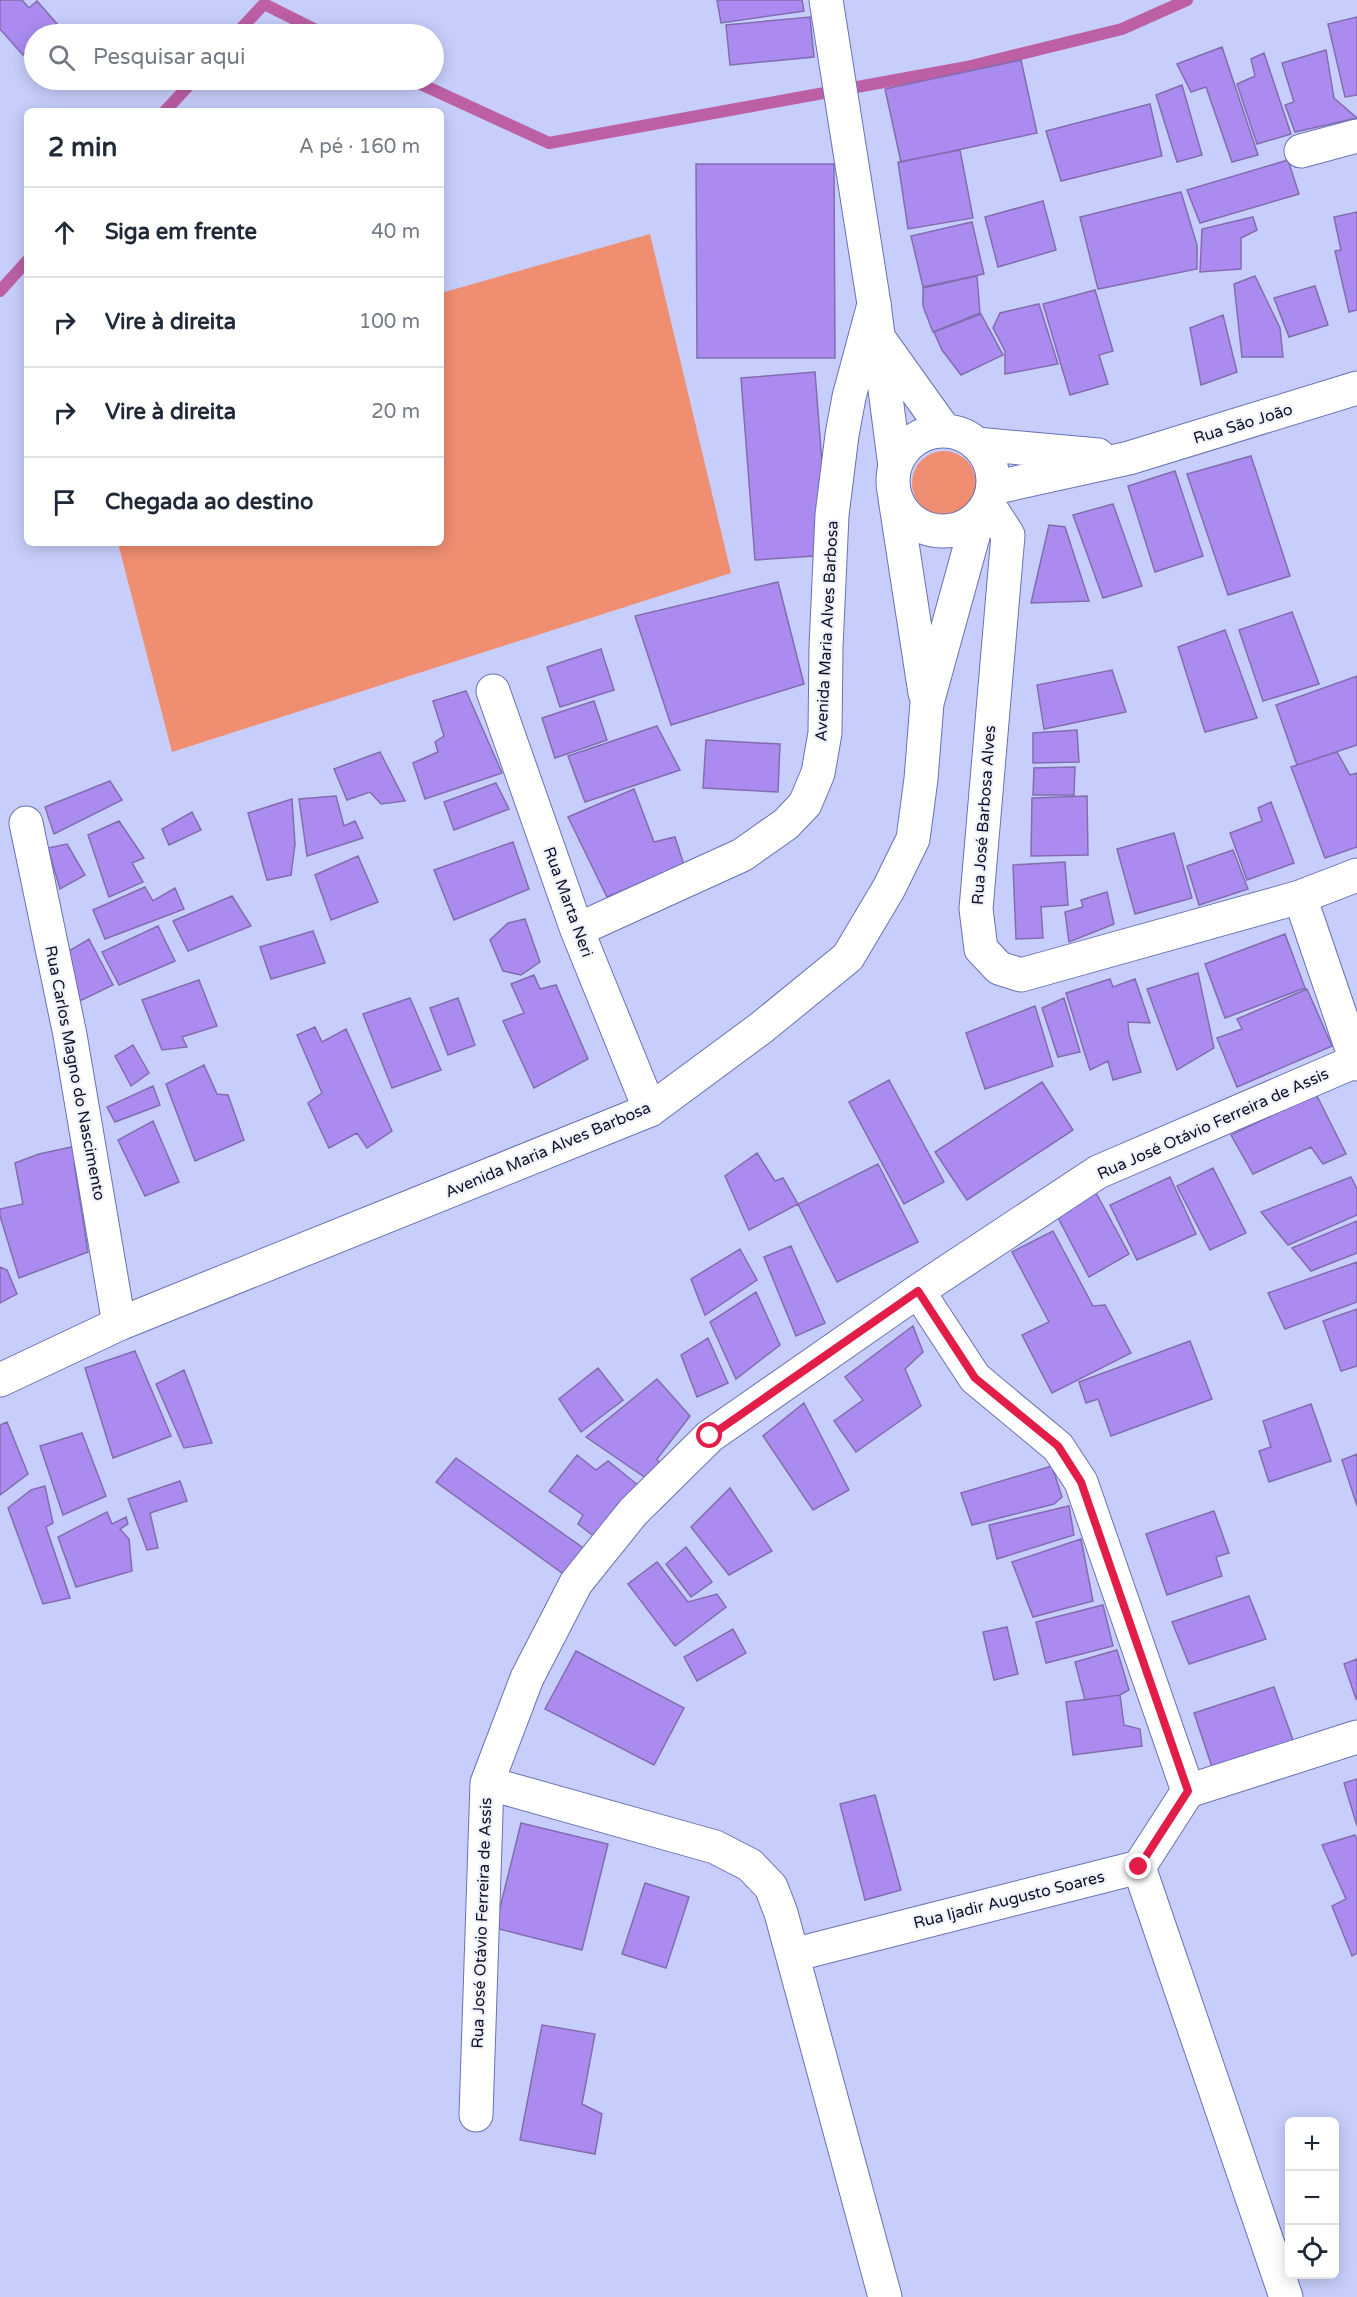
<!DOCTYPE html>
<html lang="pt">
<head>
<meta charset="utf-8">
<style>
  body { margin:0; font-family:"Varela Round",sans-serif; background:#f6f6f7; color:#1f2937 }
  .controls { position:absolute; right:18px; bottom:18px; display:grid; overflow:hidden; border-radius:9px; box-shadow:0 3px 15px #0003 }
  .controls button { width:54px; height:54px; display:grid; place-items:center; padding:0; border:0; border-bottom:2px solid #e0e1e3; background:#fff; color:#1f2937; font:30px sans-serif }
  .stop { position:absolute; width:18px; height:18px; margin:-14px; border:4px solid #e11d48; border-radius:50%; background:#fff }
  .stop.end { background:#e11d48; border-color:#fff; box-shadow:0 2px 6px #0008 }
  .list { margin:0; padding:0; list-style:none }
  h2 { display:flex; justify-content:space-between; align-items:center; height:78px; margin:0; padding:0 24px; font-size:26px }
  h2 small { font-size:20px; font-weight:400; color:#747a83 }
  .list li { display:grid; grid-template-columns:39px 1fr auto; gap:18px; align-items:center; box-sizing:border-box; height:90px; padding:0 24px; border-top:2px solid #e0e1e3 }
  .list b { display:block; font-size:22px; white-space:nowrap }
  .list em { font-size:20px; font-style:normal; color:#747a83 }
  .icon { flex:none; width:33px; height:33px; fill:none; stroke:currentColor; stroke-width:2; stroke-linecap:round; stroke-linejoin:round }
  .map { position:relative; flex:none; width:1357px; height:2297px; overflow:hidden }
  .search { position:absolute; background:#fff; box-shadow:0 3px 15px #0003; left:24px; top:24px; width:420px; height:66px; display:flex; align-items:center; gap:15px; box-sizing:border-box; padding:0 21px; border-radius:33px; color:#747a83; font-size:22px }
  .panel { position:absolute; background:#fff; box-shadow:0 3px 15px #0003; left:24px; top:108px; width:420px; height:438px; border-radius:9px }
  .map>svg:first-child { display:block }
  .green { fill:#ef8e71 }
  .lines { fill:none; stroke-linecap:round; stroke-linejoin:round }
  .stream { stroke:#bc5fa5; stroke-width:12 }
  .building { fill:#ac8bf0; stroke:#826db1; stroke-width:1.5 }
  .minor-casing { stroke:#6a72b5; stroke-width:35 }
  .trunk-casing { stroke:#6a72b5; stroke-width:35 }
  .minor { stroke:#fff; stroke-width:33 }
  .trunk { stroke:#fff; stroke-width:33 }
  .route { stroke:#e11d48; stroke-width:8 }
  .labels { text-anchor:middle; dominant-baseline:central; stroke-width:4.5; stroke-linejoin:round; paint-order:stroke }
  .street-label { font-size:16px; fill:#10122c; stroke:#f0f2f9 }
</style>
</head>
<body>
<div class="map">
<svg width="1357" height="2297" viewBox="0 0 1357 2297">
  <rect width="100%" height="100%" fill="#c7cefb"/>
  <path class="green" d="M650 234 731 573 172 752 118 543H441V293Z
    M912 483a32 32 0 1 1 64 0a32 32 0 1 1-64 0Z"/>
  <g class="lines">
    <path class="stream" d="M236 34 264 4 324 34
      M412 80 549 143 967 67 1122 29 1187 0
      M165 111 194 80
      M0 291 27 261"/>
  </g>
  <path class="building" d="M0 0H22L29 8 37 1 58 25 46 34H34V45L23 55 0 29Z
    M717 0H802L804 11 721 23Z
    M810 17 814 57 730 65 726 25Z
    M1357 17V95L1345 97 1328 24Z
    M1222 47 1258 155 1232 162 1206 87 1191 92 1177 64Z
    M1326 50 1334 98 1357 118 1295 132 1285 105 1294 102 1282 63Z
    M1264 53 1291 134 1257 144 1237 84 1255 76 1251 59Z
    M1021 60 1037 133 901 162 885 89Z
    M1182 85 1202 155 1177 162 1156 95Z
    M1150 104 1162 156 1061 181 1046 131Z
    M960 150 973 218 908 229 898 162Z
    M1288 160 1299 194 1200 223 1187 190Z
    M696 164H834L835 358H697Z
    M1181 192 1197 245V269L1098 289 1080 217Z
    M1043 201 1056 250 998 267 985 217Z
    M1357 212V310L1349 312 1335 251 1341 250 1334 217Z
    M1253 217 1257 230 1241 238V269L1200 272 1202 229Z
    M972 222 984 274 923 287 911 236Z
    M977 276 980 313 933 332 923 306V288Z
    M1255 276 1280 328 1283 357H1242L1234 284Z
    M1315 286 1328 325 1289 337 1274 298Z
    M1095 290 1113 351 1099 355 1108 384 1070 395 1043 304Z
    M1039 304 1058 364 1005 374V351L993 328 1000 313Z
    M981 314 1003 355 961 375 942 350 934 332Z
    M1223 315 1237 372 1201 385 1190 328Z
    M815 372 829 555 755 560 741 378Z
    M1251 456 1290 576 1228 595 1187 474Z
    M1175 471 1203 556 1155 572 1128 486Z
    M1113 504 1142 586 1103 598 1073 515Z
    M1049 525 1065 527 1089 601 1031 603Z
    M778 582 804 684 671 725 635 616Z
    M1292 612 1319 684 1263 701 1239 630Z
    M1225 630 1257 718 1205 732 1178 647Z
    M601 649 614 690 560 707 547 667Z
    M1112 670 1126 712 1044 729 1037 685Z
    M1357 676V745L1297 765 1276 705Z
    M466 691 502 773 425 799 413 763 438 752 435 742 444 736 433 701Z
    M594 701 607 740 555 758 542 718Z
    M657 726 680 770 585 802 568 756Z
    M1077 730 1079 762 1033 763V733Z
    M706 740 780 744 778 792 703 788Z
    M380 752 405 801 381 804 370 792 347 800 334 769Z
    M1337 752 1350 775 1357 773V847L1325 858 1291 767Z
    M1075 767 1074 795H1033L1034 768Z
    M110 781 122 800 54 834 45 807Z
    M496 783 509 809 454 830 444 802Z
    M634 789 654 842 675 837 684 865 607 897 568 817Z
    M336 796 344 826 355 821 363 838 307 856 299 799Z
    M1087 796 1088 855 1031 856 1032 798Z
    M292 799 295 844 291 875 267 880 248 813Z
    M1271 802 1294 863 1247 880 1230 833 1262 821 1258 808Z
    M192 812 201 830 169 845 162 829Z
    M119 821 144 858 132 863 143 882 109 897 88 835Z
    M1174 833 1192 898 1135 914 1117 849Z
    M513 842 529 889 454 920 434 870Z
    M67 844 85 875 60 889 48 848Z
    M1233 850 1248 889 1199 905 1187 866Z
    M358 856 378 902 331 920 315 875Z
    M1065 862 1068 905 1041 907 1043 938 1016 939 1013 865Z
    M145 887 153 901 175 888 184 909 105 939 93 910Z
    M1107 892 1114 924 1069 942 1065 912 1083 907 1081 900Z
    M232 896 251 926 188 951 173 921Z
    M525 919 540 962 521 975 503 971 490 940 508 923Z
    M158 926 175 961 119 985 102 952Z
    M313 931 325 963 271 979 260 947Z
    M1285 934 1305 988 1225 1018 1205 964Z
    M89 939 113 985 80 1001 69 951Z
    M1198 973 1214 1048 1177 1070 1147 989Z
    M534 975 540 989 556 985 588 1059 534 1088 503 1021 524 1013 511 984Z
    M1110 979 1113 987 1135 979 1150 1023 1128 1022 1129 1034 1141 1072 1113 1080 1108 1061 1090 1070 1066 993Z
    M199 980 217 1026 182 1037 187 1047 162 1050 142 1000Z
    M1307 989 1332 1046 1237 1087 1217 1038 1242 1029 1237 1019Z
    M410 998 441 1070 392 1088 363 1014Z
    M458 998 475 1045 448 1055 430 1008Z
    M1064 998 1080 1052 1058 1057 1042 1008Z
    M1035 1006 1053 1066 985 1089 966 1033Z
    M315 1027 322 1042 346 1029 392 1131 367 1148 357 1133 329 1148 308 1103 322 1093 297 1035Z
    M133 1045 149 1073 131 1086 115 1056Z
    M204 1065 217 1094 228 1095 244 1140 195 1161 166 1084Z
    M889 1080 944 1182 904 1204 849 1102Z
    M1042 1082 1073 1130 967 1200 935 1152Z
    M153 1086 160 1105 115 1122 107 1107Z
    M1316 1094 1346 1154 1323 1164 1311 1147 1253 1174 1231 1135Z
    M153 1121 179 1182 145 1196 118 1140Z
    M90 1143 74 1163 88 1252 19 1278 0 1216V1209L23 1204 15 1163 39 1154Z
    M757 1153 775 1181 783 1178 798 1204 749 1230 725 1176Z
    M878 1164 918 1242 837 1282 798 1204Z
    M1213 1168 1246 1233 1210 1250 1177 1186Z
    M1170 1177 1196 1234 1137 1260 1110 1205Z
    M1351 1177 1357 1189V1215L1288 1245 1261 1212Z
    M1095 1191 1129 1254 1089 1277 1055 1212Z
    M1357 1221V1253L1311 1271 1292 1248Z
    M1053 1231 1093 1306 1105 1305 1131 1353 1052 1393 1022 1335 1049 1322 1012 1252Z
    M791 1246 825 1323 796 1336 764 1257Z
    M740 1249 757 1280 705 1315 691 1279Z
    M1357 1262V1302L1285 1329 1268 1293Z
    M0 1267 7 1270 17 1294 0 1303Z
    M756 1292 780 1345 736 1379 710 1322Z
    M1357 1309V1366L1341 1371 1323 1321Z
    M913 1326 923 1352 905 1369 921 1406 856 1452 834 1421 863 1400 845 1377Z
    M708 1338 728 1383 697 1397 681 1355Z
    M1190 1341 1212 1399 1111 1436 1098 1399 1086 1403 1079 1382Z
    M135 1351 171 1436 113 1458 85 1368Z
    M598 1368 623 1400 581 1432 559 1399Z
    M184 1370 212 1443 184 1448 156 1384Z
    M657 1379 690 1416 657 1459 662 1468 646 1478 586 1437Z
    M804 1403 849 1490 813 1510 763 1436Z
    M1311 1404 1331 1461 1269 1482 1259 1451 1271 1447 1263 1421Z
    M7 1422 28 1474 0 1495V1425Z
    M82 1433 106 1496 63 1515 40 1446Z
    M1357 1454V1506L1342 1460Z
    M577 1455 596 1470 608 1461 644 1490 600 1541 578 1524 583 1515 549 1491Z
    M456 1458 589 1552 576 1583 436 1482Z
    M1052 1466 1062 1497 1054 1504 972 1525 961 1493Z
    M180 1481 187 1501 150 1513 158 1548 147 1550 128 1499Z
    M45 1486 53 1523 46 1527 70 1598 43 1604 8 1508 31 1490Z
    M730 1488 772 1551 729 1575 691 1527Z
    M1069 1506 1074 1535 997 1559 989 1525Z
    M1214 1511 1229 1553 1216 1557 1222 1576 1167 1595 1146 1534Z
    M107 1512 112 1524 126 1517 128 1524 120 1529 129 1539 132 1571 76 1587 58 1537Z
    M1081 1539 1093 1601 1033 1617 1012 1562Z
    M686 1547 712 1582 691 1597 666 1564Z
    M657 1562 688 1602 717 1594 726 1607 675 1646 628 1584Z
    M1249 1596 1266 1639 1189 1664 1172 1622Z
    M1103 1605 1113 1646 1046 1663 1036 1622Z
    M1007 1627 1018 1674 994 1680 983 1632Z
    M733 1629 746 1653 697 1681 684 1657Z
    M1117 1650 1129 1690 1120 1695 1085 1700 1075 1662Z
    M576 1651 684 1708 654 1765 545 1709Z
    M1357 1659V1698L1356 1699 1344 1664Z
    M1274 1687 1294 1743 1212 1767 1194 1713Z
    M1120 1695 1124 1725 1140 1729 1142 1746 1073 1755 1066 1702Z
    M1357 1779V1826L1344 1783Z
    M875 1795 901 1890 865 1900 840 1804Z
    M521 1823 608 1844 582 1950 495 1928Z
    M1355 1835 1357 1839V1953L1352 1956 1332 1906 1346 1899 1322 1845Z
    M645 1883 689 1897 666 1968 622 1954Z
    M542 2025 595 2034 582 2104 602 2114 595 2154 520 2140Z"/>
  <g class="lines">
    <g class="minor-casing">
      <path id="minor" d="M1301 151 1357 136
        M988 504 1008 535 976 909 981 949 999 968 1021 975 1300 897 1357 875
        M493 691 577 930 650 1110
        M26 823 70 1035 119 1324
        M1300 897 1357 1064
        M577 930 742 855 786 824 805 804 818 773 825 733 826 647 832 515 842 435 849 397 874 304
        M918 1291 975 1378 1058 1447 1081 1482 1188 1791
        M487 1783 715 1847 750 1865 771 1887 781 1913 885 2297
        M1139 1867 1286 2297
        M793 1955 1139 1867 1188 1791 1357 1737
        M476 2115 487 1783 527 1678 576 1583 633 1512 710 1436 918 1291 1098 1172 1356 1061"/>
    </g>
    <g class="trunk-casing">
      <path id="trunk" d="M826 0 874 304 895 467
        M880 340 945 431
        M893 481a50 50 0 1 1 100 0a50 50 0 1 1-100 0Z
        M976 444 1098 455
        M993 488 1129 458 1357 388
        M895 498 925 693
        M0 1380 119 1324 650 1110 761 1028 848 957 889 888 913 839 921 779 927 703 978 518"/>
    </g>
    <use href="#minor" class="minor"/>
    <use href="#trunk" class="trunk"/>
  </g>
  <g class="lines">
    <path class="route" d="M710 1436 918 1291 975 1378 1058 1446 1081 1482 1188 1791 1139 1867"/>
  </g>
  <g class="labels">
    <g class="street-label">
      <text transform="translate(1243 424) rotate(-17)">Rua São João</text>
      <text transform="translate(827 631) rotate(-87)">Avenida Maria Alves Barbosa</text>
      <text transform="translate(984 815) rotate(-86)">Rua José Barbosa Alves</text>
      <text transform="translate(568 902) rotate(70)">Rua Marta Neri</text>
      <text transform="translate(75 1073) rotate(79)">Rua Carlos Magno do Nascimento</text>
      <text transform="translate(1213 1124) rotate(-24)">Rua José Otávio Ferreira de Assis</text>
      <text transform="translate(548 1150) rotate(-23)">Avenida Maria Alves Barbosa</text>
      <text transform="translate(1009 1900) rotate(-14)">Rua Ijadir Augusto Soares</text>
      <text transform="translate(482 1923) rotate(-88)">Rua José Otávio Ferreira de Assis</text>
    </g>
  </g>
</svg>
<div class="controls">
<button>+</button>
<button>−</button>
<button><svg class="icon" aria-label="locate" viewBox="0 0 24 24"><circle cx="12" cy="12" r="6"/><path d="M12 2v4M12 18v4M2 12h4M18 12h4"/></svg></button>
</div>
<div class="stop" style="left:710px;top:1436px"></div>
<div class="stop end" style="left:1139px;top:1867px"></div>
<div class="search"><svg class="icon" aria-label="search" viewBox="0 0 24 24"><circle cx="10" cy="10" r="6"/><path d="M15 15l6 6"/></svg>Pesquisar aqui</div>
<section class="panel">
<h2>2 min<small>A pé · 160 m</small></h2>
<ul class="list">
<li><svg class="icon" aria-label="ahead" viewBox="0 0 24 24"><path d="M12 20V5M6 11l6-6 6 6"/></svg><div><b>Siga em frente</b></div><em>40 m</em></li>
<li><svg class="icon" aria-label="right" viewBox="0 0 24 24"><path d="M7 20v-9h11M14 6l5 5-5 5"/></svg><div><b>Vire à direita</b></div><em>100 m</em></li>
<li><svg class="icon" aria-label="right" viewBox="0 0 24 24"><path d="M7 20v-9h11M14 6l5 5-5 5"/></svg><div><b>Vire à direita</b></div><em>20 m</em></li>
<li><svg class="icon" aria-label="arrive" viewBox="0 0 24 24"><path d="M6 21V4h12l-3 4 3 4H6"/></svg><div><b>Chegada ao destino</b></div></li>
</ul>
</section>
</div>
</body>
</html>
